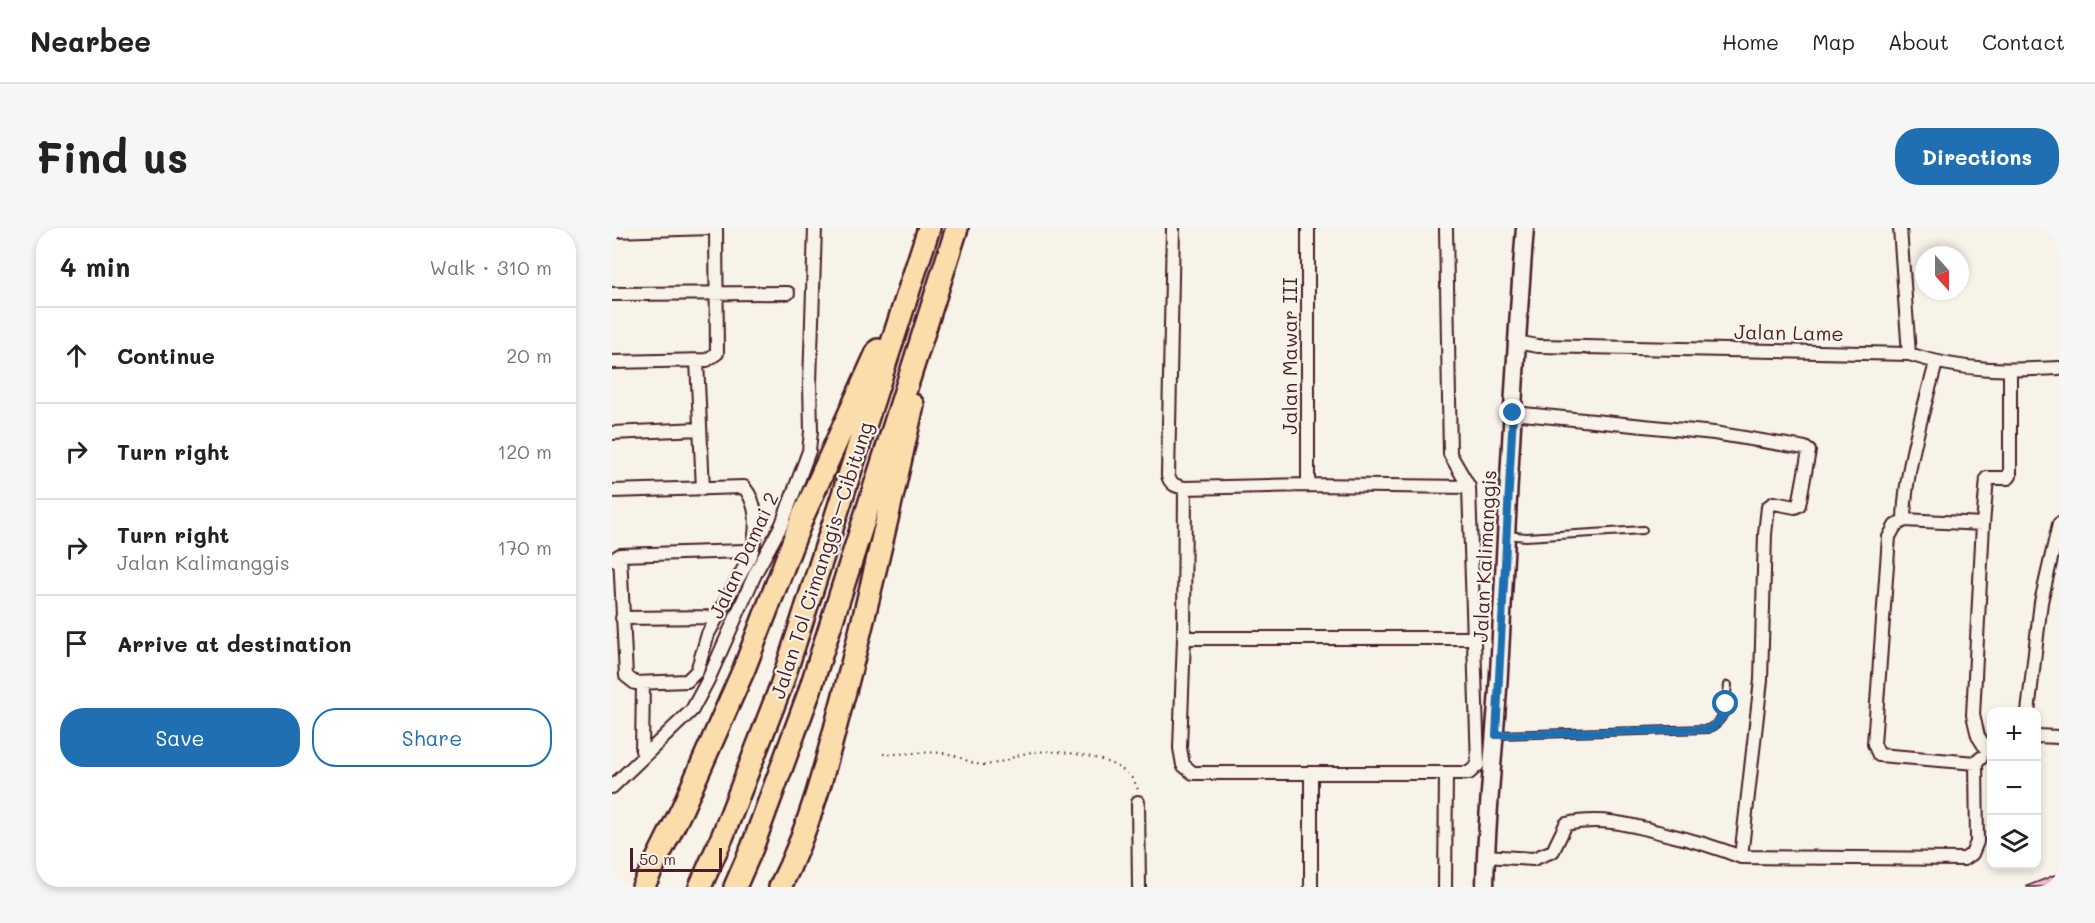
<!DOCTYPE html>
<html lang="en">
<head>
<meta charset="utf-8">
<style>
  body { margin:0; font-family:Mali,sans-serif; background:#f6f6f6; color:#222 }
  .controls { position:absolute; right:18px; bottom:18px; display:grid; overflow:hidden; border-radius:12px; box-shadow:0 3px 9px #0003 }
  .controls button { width:54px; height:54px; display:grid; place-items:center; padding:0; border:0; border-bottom:2px solid #e0e0e0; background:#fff; color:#222; font:30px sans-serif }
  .compass { position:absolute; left:1303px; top:18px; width:54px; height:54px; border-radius:50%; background:#fff; box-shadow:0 3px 9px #0003; rotate:159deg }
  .scale { position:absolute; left:18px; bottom:15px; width:92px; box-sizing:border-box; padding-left:6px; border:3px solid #4a1f2b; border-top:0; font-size:16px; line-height:21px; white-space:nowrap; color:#4a1f2b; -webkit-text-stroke:4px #f7f3e8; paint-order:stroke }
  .stop { position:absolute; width:18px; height:18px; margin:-14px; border:4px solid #1f6fb2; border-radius:50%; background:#fff }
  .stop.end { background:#1f6fb2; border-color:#fff; box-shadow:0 2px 6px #0008 }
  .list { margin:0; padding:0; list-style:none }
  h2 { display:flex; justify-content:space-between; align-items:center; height:78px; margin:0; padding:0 24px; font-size:26px }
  h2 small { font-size:20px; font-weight:400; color:#767676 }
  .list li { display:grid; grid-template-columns:39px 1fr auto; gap:18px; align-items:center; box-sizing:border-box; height:96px; padding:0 24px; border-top:2px solid #e0e0e0 }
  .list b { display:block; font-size:22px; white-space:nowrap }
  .list p { margin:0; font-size:20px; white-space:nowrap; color:#767676 }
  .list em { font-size:20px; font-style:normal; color:#767676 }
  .actions { display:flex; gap:12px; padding:18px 24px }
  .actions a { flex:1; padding:14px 0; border:2px solid #1f6fb2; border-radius:24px; text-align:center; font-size:21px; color:#1f6fb2 }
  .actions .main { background:#1f6fb2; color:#fff }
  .icon { flex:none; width:33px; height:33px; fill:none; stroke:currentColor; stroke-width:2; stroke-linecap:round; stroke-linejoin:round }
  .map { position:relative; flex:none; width:1447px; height:659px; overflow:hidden; border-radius:24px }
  header { display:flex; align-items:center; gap:36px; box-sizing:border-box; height:84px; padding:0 30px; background:#fff; border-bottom:2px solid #e0e0e0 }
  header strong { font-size:28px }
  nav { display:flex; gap:33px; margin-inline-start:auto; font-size:21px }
  .intro { display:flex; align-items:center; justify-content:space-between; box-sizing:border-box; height:144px; padding:0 36px }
  h1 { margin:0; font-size:42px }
  .button { padding:15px 27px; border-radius:24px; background:#1f6fb2; color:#fff; font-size:21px; font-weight:700 }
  main { display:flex; gap:36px; padding:0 36px }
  aside { flex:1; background:#fff; border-radius:24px; box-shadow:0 3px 9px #0003 }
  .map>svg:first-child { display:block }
  .building { fill:#efb6c7; stroke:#4a1f2b; stroke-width:1.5 }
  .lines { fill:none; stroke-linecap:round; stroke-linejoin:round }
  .lane-casing { stroke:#4a1f2b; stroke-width:10 }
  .street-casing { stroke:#4a1f2b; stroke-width:16 }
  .secondary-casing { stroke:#4a1f2b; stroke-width:21 }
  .highway-casing { stroke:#4a1f2b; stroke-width:26 }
  .path { stroke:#4a1f2b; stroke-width:2; stroke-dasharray:1.5 4.5; stroke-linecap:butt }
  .lane { stroke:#f7f3e8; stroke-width:6 }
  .street { stroke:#f7f3e8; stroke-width:12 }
  .secondary { stroke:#f7f3e8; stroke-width:16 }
  .highway { stroke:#faddab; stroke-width:21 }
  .route { stroke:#1f6fb2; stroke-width:8 }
  .labels { text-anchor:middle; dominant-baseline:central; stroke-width:4.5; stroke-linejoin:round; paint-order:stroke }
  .street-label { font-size:20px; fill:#4a1f2b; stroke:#f7f3e8 }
</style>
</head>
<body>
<header>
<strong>Nearbee</strong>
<nav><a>Home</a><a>Map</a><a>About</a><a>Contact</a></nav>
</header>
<div class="intro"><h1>Find us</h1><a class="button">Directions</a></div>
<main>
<aside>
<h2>4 min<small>Walk · 310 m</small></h2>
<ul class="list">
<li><svg class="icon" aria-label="ahead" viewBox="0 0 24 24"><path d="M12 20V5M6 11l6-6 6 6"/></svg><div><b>Continue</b></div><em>20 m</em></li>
<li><svg class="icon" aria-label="right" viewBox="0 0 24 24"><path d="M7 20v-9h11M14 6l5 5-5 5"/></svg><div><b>Turn right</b></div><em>120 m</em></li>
<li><svg class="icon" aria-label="right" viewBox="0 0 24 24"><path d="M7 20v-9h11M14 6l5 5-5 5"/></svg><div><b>Turn right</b><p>Jalan Kalimanggis</p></div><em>170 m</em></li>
<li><svg class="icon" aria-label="arrive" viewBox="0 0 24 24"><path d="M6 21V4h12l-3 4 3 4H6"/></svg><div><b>Arrive at destination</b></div></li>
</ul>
<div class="actions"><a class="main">Save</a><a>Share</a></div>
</aside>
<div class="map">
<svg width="1447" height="659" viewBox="0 0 1447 659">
  <rect width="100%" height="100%" fill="#f7f3e8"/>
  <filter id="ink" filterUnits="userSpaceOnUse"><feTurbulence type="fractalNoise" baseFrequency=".0167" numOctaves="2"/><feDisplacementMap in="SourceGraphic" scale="12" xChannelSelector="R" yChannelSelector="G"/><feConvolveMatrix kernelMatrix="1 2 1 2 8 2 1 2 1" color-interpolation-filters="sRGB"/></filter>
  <g filter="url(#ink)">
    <path class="building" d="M1443 647 1447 659H1415V658Z"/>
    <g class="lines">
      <g class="lane-casing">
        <path id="lane" d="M894 307 914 309 1031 302
          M885 507 1096 501C1117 490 1113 478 1116 457"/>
      </g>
      <g class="street-casing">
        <path id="street" d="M561 0 556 248C559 257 564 258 573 260L696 257 857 259
          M696 0V257
          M1288 0 1297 126
          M0 3 101 0
          M0 66 176 65
          M904 114 926 118 1297 126C1348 143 1394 143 1447 140
          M85 133 91 261
          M0 134 95 132 105 125 104 0
          M901 185 1102 205 1193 220 1197 223 1187 277 1183 279 1162 275 1156 279 1153 306 1149 452 1129 629
          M0 205 88 201
          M573 260 572 410 568 520 571 537 581 545H857L866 537 857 259 838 226 834 0
          M0 263 132 259C148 279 145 304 139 327
          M1292 292C1293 241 1311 184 1324 135
          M1371 296 1375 250H1396L1398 248V143
          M0 332 8 327 132 323 139 327 96 406 85 443 75 453 23 455 14 448 8 327
          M10 390 106 389
          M572 410H862
          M1416 484 1429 374 1447 296
          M1424 508 1447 509
          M30 523 31 455
          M1364 535 1267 527 1262 516 1277 309 1283 298 1292 292 1371 296 1361 487 1366 508 1375 522
          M0 559 80 482 96 452 144 344 170 296 197 223 199 203 198 155 203 0
          M526 574 527 659
          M873 628 921 631 941 623 954 596C989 588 1020 597 1054 606 1080 612 1104 619 1129 629L1352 631 1360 626 1365 614 1364 535 1369 530
          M699 659V546
          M833 659 834 545"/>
      </g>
      <g class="secondary-casing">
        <path id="secondary" d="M873 659C874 588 883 517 887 445 895 297 901 148 913 0"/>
      </g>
      <g class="highway-casing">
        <path id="highway" d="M31 659 70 581 132 441 191 288 266 122
          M88 659 111 607 169 458 317 0
          M123 659 140 620 197 465 345 0
          M168 659C197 602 213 540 229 478 256 379 278 278 301 177"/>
      </g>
      <path class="path" d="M271 526C291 527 311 523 331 525 345 526 357 536 371 537 388 537 404 526 420 524 448 521 520 529 526 563"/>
      <use href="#lane" class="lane"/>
      <use href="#street" class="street"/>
      <use href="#secondary" class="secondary"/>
      <use href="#highway" class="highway"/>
    </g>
  </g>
  <g class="lines" filter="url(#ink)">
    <path class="route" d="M901 185 884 507 1096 501C1108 495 1112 489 1114 476"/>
  </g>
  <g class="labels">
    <g class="street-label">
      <text transform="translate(1177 104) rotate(1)">Jalan Lame</text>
      <text transform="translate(677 128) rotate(-90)">Jalan Mawar III</text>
      <text transform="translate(131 327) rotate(-65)">Jalan Damai 2</text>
      <text transform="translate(872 328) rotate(-87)">Jalan Kalimanggis</text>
      <text transform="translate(209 332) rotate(-72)">Jalan Tol Cimanggis–Cibitung</text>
    </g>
  </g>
</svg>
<div class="controls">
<button>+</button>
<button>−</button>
<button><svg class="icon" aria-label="layers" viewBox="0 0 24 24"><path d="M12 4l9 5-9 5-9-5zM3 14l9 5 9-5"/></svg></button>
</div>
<svg class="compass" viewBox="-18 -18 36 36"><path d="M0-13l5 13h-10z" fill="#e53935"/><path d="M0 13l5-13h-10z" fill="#767676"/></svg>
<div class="scale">50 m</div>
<div class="stop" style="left:1114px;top:476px"></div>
<div class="stop end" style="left:901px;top:185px"></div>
</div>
</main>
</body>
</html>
